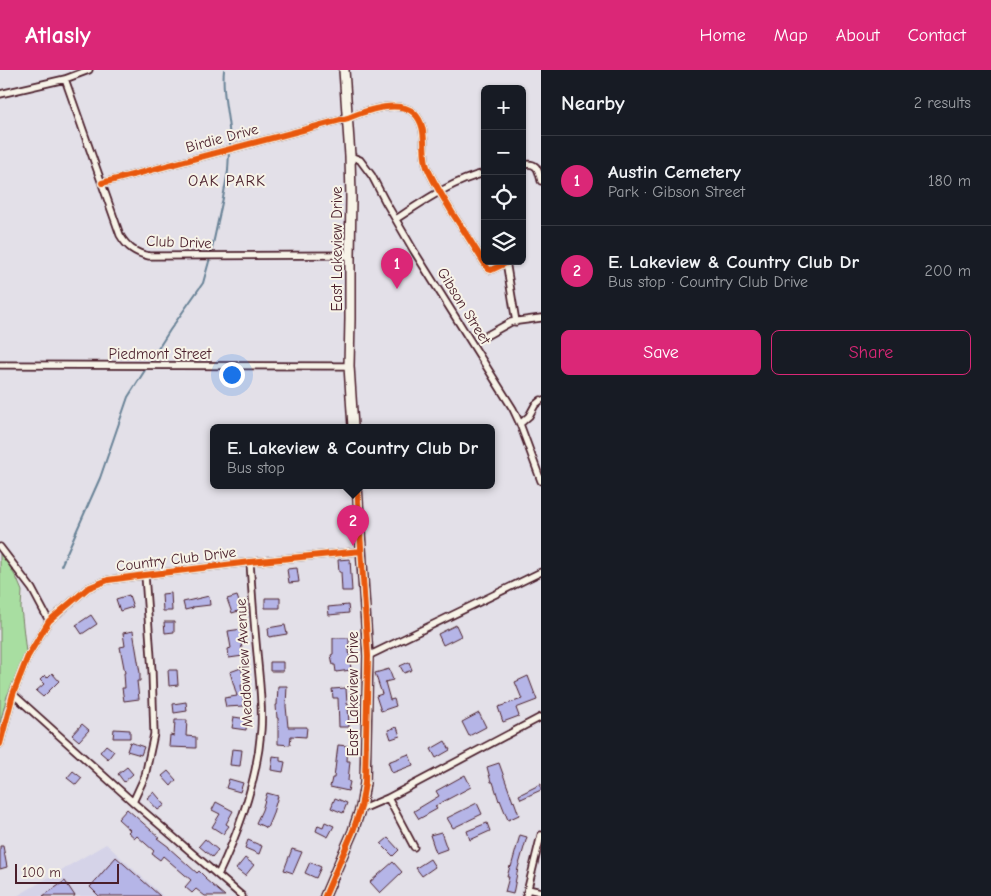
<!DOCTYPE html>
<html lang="en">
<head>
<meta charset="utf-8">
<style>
  body { margin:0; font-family:"Comic Neue",sans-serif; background:#20242c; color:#f1f3f6 }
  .controls { position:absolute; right:15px; top:15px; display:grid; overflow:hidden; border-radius:8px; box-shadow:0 1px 4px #0004 }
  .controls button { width:45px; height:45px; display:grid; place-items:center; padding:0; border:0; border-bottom:1px solid #363941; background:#171b24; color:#f1f3f6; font:25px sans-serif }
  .scale { position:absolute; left:15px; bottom:12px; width:104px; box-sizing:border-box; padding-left:5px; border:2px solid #4a1f2b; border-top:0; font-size:14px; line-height:18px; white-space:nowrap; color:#4a1f2b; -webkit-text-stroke:4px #f7f3e8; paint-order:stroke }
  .you { position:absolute; left:231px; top:304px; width:18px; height:18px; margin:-12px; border:4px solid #fff; border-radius:50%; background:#1a73e8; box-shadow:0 0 0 8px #1a73e833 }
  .badge { display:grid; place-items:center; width:32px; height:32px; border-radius:50%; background:#db2777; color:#fff; font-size:16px; font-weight:700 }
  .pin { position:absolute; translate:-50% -41px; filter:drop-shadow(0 1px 2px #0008) }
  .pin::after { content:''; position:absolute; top:26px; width:18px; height:15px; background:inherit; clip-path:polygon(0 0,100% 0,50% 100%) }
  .popup { position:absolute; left:210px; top:354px; width:285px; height:65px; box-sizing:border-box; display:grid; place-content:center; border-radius:8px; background:#171b24; filter:drop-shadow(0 1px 4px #0005); font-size:16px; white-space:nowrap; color:#9ea1a6 }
  .popup b { font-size:19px; color:#f1f3f6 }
  .popup::after { content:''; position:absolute; left:50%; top:100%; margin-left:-10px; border:10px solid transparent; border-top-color:#171b24 }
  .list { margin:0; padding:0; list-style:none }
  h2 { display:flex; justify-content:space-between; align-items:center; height:65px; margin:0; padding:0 20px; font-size:21px }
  h2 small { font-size:16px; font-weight:400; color:#9ea1a6 }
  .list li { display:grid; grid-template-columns:32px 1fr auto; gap:15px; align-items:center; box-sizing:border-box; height:90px; padding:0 20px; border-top:1px solid #363941 }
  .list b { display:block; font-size:19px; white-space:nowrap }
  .list p { margin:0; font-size:16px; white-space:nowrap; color:#9ea1a6 }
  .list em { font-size:16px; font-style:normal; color:#9ea1a6 }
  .actions { display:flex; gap:10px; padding:15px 20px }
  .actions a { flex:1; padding:11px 0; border:1px solid #db2777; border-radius:8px; text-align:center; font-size:18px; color:#db2777 }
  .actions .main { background:#db2777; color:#fff }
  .icon { flex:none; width:28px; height:28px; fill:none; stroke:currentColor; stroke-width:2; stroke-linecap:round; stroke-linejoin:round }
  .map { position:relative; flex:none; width:541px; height:826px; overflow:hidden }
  header { display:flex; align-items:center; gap:30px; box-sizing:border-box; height:70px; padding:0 25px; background:#db2777; color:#fff }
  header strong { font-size:24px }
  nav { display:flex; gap:28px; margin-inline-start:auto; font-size:18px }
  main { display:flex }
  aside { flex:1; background:#171b24 }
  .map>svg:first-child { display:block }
  .built { fill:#d5d3e8 }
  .green { fill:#a8dea1; stroke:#797e66 }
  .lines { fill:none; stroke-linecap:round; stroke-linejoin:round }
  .stream { stroke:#698397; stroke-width:2 }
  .building { fill:#b5b5e7; stroke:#4a1f2b }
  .street-casing { stroke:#4a1f2b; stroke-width:9 }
  .secondary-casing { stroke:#4a1f2b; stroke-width:12 }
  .street { stroke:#f7f3e8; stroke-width:5.5 }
  .secondary { stroke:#f7f3e8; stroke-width:9 }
  .cycleway-casing { stroke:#f7f3e8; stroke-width:9 }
  .cycleway { stroke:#e8590c; stroke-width:6 }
  .labels { text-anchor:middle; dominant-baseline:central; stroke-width:4; stroke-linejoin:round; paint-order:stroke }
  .street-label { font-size:15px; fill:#4a1f2b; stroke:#f7f3e8 }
  .neighbourhood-label { font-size:16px; letter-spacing:1px; fill:#4a1f2b; stroke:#f7f3e8 }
</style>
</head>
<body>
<header>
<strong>Atlasly</strong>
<nav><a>Home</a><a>Map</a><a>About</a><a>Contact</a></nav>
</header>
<main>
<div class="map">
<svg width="541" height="826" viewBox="0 0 541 826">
  <rect width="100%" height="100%" fill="#e3e0e8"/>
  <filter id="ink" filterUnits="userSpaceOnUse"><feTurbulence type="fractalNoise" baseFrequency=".02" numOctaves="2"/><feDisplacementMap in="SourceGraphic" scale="10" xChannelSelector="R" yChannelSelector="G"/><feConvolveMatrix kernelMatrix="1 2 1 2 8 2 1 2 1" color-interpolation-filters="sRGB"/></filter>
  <g filter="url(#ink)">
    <path class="built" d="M106 774 163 826H17Z"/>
    <path class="green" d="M0 484 7 492 17 509 22 521 21 538 26 583 7 626 0 653Z"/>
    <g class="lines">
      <path class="stream" d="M224 0C221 26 231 52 230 77
        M149 293 170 260 203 213 210 188 223 128 228 101 229 82
        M61 496 100 408 128 327 147 297"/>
    </g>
    <path class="building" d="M350 489 352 521H342L341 502H339L338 490Z
      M297 498 299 512 289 513 287 499Z
      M171 523 172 541H163L162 524Z
      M129 525 133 537 120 541 116 529Z
      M209 526 210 535 193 537V538L185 540 183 532Z
      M237 526 242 540 232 543 227 529Z
      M265 528H280V538H265Z
      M348 535 349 543 329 545 328 537Z
      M91 545 97 554 82 564 76 555Z
      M164 552H174V562L165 563Z
      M285 555 287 564 269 567 268 558Z
      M456 555 461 566 443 575 438 564Z
      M242 559 244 571 241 572 243 586 229 588 228 579 231 578 228 561Z
      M133 561 140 603V611H137L139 629 124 631 122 618H125L124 603H125L120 577 125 576 123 563Z
      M333 568H349V580L351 600 336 602 335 595H333L331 585 333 584Z
      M270 592H283V601H270Z
      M409 592 412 600 404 603 400 596Z
      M241 598 246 614 241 615 244 636 226 637 224 628 237 626 230 602Z
      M389 599 393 610 385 612 390 630 394 629 396 636 381 641 376 626 382 624 375 603Z
      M168 600H177L178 615 169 616Z
      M52 603 59 611 43 627 36 621 44 614 40 610 45 605 47 608Z
      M528 606 537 630 516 638 519 646 503 652 498 637 522 629 515 612Z
      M278 616H287L286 636 288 657H307L306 667 291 666 290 675 278 674V648H277L276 635H277Z
      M346 618 347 634H348L349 657H339L338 628H333L332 619Z
      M186 632 187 641 174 643 173 634Z
      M479 643 486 657 469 666 462 652Z
      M234 647 247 649 246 660 232 658Z
      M175 650H187L186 666 196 667V678L169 677 170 665 174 666Z
      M82 654 89 660 79 671 72 665Z
      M397 657 400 666 391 669 388 660Z
      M114 659 130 660V668H113Z
      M445 671 450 680 436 688 431 679Z
      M130 672 144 677 141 685 127 681Z
      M106 675 114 681 108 689 100 682Z
      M338 675 348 676 347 691H350L348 711 350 712 348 721 330 717 332 708H334Z
      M232 679 242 680 240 696 230 695Z
      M409 684 413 695 392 703 388 692Z
      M273 686 280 687V691L285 692 283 702 271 700Z
      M499 693 513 732 514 731 519 745 508 750 500 730 499 731 493 712H491L487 697Z
      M127 697 133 704 124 712 118 704Z
      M73 701 82 708 76 715 67 708Z
      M168 701 176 710 171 716 162 706Z
      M465 705 471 717 435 736 437 739 419 749 414 741 439 726 436 721Z
      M229 709 243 713 240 722 226 718Z
      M541 714V720L521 729 519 725Z
      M154 722 165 735 158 740 147 728Z
      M267 723 278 726 272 746 267 758 256 753 262 740Z
      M335 728 347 733 343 743 331 738Z
      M216 732 233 741 226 754 229 756 223 764 212 757 220 744 212 740Z
      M477 733 482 744 453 758 447 748Z
      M127 739 159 767 157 768 169 777V778L197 803 199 801 206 808 205 809 225 826H205L196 819 192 823 185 817 191 810 163 786 160 790 152 784 154 781 137 766 135 768 128 762 130 760 118 749Z
      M325 752 334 756 328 767 316 761 318 755 323 757Z
      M487 753 490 761 470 770 467 761Z
      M441 762 447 779 436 783 430 765Z
      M520 765 527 767 518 798 513 824 505 822 509 807H507L510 796 511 797Z
      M388 768 399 780 393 786 381 774Z
      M205 769 218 780 212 787 199 776Z
      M248 770 262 776 259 784 245 778Z
      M0 776H3L7 797 0 799Z
      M292 779 302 782 293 803 284 800Z
      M116 787 160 826H99L90 817Z
      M245 788 254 795 245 806 236 799Z
      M430 789 435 797 422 806 416 798Z
      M310 792 321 797 316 808 305 803Z
      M393 792 402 802 380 823 370 812Z
      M65 811 75 826H43Z"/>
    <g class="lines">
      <g class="street-casing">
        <path id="street" d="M65 9 120 165C127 177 135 183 149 186L350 185
          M0 24 65 9 89 0
          M350 86 360 90 372 106 385 131 414 181 513 339 520 354 541 411
          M522 95C537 92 538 98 541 111
          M102 113 348 48C365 41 398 29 414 43 429 57 421 80 427 97 434 114 444 128 453 144 465 162 476 180 488 199L491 200 506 193
          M396 149C422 132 454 110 485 103
          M506 191 516 252
          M484 267 511 252 541 248
          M0 295 349 296
          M520 354 529 346 535 335 541 330
          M0 477 32 519 49 551
          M368 586 541 502
          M13 624 133 732 242 826
          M0 674 13 624 28 586 49 551 88 518 108 510 145 505 250 492 361 481
          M388 728 414 777
          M133 732 145 706 154 664 152 601 145 505
          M361 737H367L388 728 541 647
          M218 805C240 759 257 711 261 660 263 635 259 608 257 583 254 553 252 523 250 492
          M528 819 541 822
          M526 826 541 765"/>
      </g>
      <g class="secondary-casing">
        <path id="secondary" d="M344 0 350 86 351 128 350 185V249L349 296 353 357
          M325 826 353 761 361 737 365 713 368 586 357 415"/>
      </g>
      <use href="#street" class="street"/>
      <use href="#secondary" class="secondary"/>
      <g class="cycleway-casing">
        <path id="cycleway" d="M102 113 348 48C365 41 398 29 414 43 429 57 421 80 427 97 434 114 444 128 453 144 465 162 476 180 488 199L491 200 506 193
          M0 674 13 624 28 586 49 551 88 518 108 510 145 505 250 492 361 481
          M325 826 353 761 361 737 365 713 368 586 357 415"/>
      </g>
      <use href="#cycleway" class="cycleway"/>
    </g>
  </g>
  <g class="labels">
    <g class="street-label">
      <text transform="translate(222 68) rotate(-15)">Birdie Drive</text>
      <text transform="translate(179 172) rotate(2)">Club Drive</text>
      <text transform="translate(337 179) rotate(-90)">East Lakeview Drive</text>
      <text transform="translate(464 236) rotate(58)">Gibson Street</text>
      <text x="160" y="284">Piedmont Street</text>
      <text transform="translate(176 489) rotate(-7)">Country Club Drive</text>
      <text transform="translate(244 593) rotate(-93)">Meadowview Avenue</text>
      <text transform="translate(353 624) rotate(-90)">East Lakeview Drive</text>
    </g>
    <g class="neighbourhood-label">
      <text x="227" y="111">OAK PARK</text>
    </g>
  </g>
</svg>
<div class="controls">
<button>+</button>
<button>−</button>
<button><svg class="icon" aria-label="locate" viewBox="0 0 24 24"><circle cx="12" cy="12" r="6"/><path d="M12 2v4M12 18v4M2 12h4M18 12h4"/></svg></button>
<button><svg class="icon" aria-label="layers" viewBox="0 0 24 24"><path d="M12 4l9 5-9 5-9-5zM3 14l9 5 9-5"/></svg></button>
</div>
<div class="scale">100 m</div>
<div class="you"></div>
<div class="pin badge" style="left:397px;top:219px">1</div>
<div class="pin badge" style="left:353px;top:476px">2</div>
<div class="popup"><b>E. Lakeview &amp; Country Club Dr</b>Bus stop</div>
</div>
<aside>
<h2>Nearby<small>2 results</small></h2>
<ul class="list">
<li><span class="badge">1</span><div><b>Austin Cemetery</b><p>Park · Gibson Street</p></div><em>180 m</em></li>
<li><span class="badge">2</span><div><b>E. Lakeview &amp; Country Club Dr</b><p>Bus stop · Country Club Drive</p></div><em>200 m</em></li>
</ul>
<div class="actions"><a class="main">Save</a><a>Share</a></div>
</aside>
</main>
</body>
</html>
